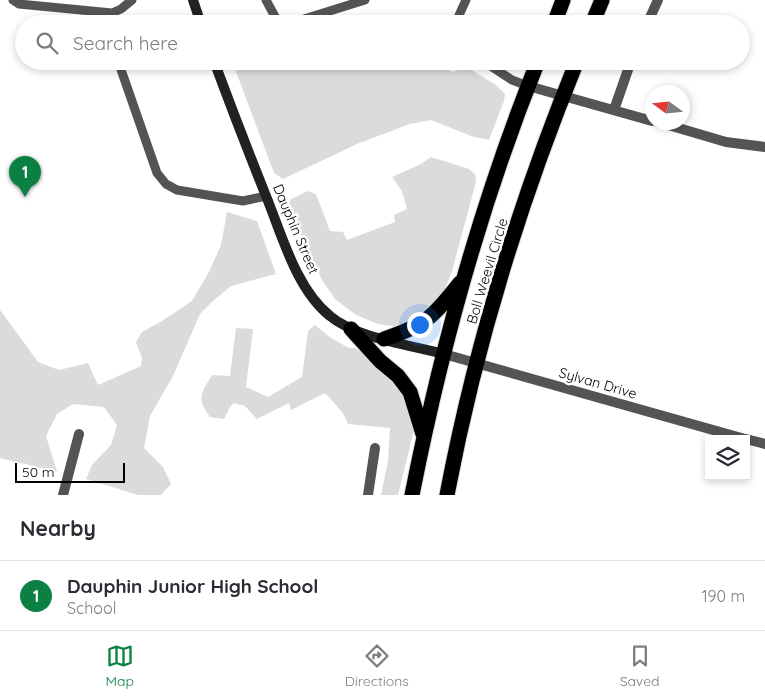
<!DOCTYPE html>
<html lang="en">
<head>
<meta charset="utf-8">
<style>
  body { margin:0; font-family:Quicksand,sans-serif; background:#f2f2f3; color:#2b2b33 }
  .controls { position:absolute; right:15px; bottom:15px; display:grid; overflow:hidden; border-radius:0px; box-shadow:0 2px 8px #0003 }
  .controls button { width:45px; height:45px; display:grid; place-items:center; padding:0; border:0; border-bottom:1px solid #e1e1e2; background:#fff; color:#2b2b33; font:25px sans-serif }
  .compass { position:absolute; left:645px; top:85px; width:45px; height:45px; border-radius:50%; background:#fff; box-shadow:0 2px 8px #0003; rotate:285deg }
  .scale { position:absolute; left:15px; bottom:12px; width:110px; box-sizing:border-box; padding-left:5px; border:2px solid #000; border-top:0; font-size:14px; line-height:18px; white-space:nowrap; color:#000; -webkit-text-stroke:4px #fff; paint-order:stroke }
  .you { position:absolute; left:419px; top:324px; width:18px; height:18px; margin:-12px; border:4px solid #fff; border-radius:50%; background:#1a73e8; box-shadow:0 0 0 8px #1a73e833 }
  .badge { display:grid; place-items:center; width:32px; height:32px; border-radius:50%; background:#0b8043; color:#fff; font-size:16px; font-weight:700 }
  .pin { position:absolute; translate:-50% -41px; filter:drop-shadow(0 1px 2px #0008) }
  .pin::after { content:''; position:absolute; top:26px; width:18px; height:15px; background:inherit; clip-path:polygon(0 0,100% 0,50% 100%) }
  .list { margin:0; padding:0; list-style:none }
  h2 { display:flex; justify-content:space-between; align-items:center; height:65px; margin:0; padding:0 20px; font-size:21px }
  h2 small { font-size:16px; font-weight:400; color:#7c7c81 }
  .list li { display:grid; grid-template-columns:32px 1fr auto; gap:15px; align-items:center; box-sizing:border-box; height:70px; padding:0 20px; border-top:1px solid #e1e1e2 }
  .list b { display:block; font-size:19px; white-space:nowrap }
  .list p { margin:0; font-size:16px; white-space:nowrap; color:#7c7c81 }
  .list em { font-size:16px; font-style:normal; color:#7c7c81 }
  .icon { flex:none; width:28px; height:28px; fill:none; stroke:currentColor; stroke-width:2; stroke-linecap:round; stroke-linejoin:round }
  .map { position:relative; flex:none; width:765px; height:495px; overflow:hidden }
  .search { position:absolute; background:#fff; box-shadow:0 2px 8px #0003; left:15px; right:15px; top:15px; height:55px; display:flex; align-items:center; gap:12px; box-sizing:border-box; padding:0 18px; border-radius:28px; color:#7c7c81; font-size:19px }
  .sheet { height:135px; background:#fff }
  nav { display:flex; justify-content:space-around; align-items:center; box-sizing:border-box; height:70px; border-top:1px solid #e1e1e2; background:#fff; font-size:14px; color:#7c7c81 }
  nav a { display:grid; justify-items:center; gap:2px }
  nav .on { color:#0b8043 }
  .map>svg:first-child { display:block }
  .green { fill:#dbdbdb }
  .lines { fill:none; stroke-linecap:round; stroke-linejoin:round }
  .highway-casing { stroke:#dbdbdb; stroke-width:17 }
  .lane { stroke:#545454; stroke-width:9 }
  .street { stroke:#545454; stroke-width:10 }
  .secondary { stroke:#212121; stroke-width:10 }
  .highway { stroke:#000; stroke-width:15 }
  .labels { text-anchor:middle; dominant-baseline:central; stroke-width:5; stroke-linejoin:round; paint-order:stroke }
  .street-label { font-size:14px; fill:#000; stroke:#fff }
</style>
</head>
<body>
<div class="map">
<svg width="765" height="495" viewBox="0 0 765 495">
  <rect width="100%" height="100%" fill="#fff"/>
  <path class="green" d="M232 61H264L268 64 275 61H429L453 72 465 66 496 85 505 94 504 101 489 140 471 136 431 120 410 124 357 144 283 179 274 173Z
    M431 157 469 169 475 174 476 182 452 271 440 301 423 317 398 327 378 324 356 315 335 299 322 280 288 208 290 200 307 191 316 194 330 231 343 232 347 240 395 222 394 215 407 209 402 191 392 177 421 164Z
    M227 212 257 221 276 274 231 286 213 301 200 314 173 376 150 416 144 448 163 467 171 484 161 495H138L86 479 92 465 111 445 117 425 104 407 73 404 57 414 46 436 57 472 0 458V310L38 362 59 370 88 363 98 385 141 366 142 358 136 342 142 332 162 321 192 301 209 272 221 245Z
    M315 325 331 338 349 348H355L385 369 411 404 416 422 398 495H381L388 461 390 428 348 424 343 413 325 393 291 410 289 403 257 419 245 406 234 403 230 407 224 419 210 417C196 398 201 393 212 375L230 376 236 328 253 329 246 387 268 397 302 377 308 331Z"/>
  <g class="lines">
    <g class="highway-casing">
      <path id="highway" d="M554 24 563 0
        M592 24 602 0
        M351 329 380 361 398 376 410 392 423 434
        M384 339C426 325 433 317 460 283
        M412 495C441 348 482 200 538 61
        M447 495C475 347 520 201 577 61"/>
    </g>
    <path class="lane" d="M13 0 19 4 112 13 121 9 132 0
      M266 0 279 24
      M111 24 112 13
      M288 24 365 0
      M455 24 466 0
      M118 61 157 173 166 184 177 190 243 201 266 196
      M483 61 512 80 528 86"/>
    <path class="street" d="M647 24 658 0
      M528 86 652 121
      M614 110 631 61
      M658 122 726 142 765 147
      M444 354 745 439
      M746 439 765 444
      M63 495 79 434
      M368 495 375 448"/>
    <path class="secondary" d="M193 0 201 24
      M214 61C231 107 248 151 266 196 282 235 296 289 330 316 356 338 411 345 444 354"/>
    <use href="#highway" class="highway"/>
  </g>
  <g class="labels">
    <g class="street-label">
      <text transform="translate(296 229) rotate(67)">Dauphin Street</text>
      <text transform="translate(487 271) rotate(-73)">Boll Weevil Circle</text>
      <text transform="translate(598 383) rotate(16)">Sylvan Drive</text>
    </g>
  </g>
</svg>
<div class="controls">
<button><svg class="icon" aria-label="layers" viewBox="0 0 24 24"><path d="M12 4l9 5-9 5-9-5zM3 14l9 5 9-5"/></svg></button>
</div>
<svg class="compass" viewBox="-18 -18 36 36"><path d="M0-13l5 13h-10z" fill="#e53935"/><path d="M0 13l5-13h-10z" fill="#7c7c81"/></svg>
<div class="scale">50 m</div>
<div class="you"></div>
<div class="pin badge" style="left:25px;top:197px">1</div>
<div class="search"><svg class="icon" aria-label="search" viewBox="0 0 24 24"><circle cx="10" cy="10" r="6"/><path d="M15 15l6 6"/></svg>Search here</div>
</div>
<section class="sheet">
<h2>Nearby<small></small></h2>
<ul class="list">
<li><span class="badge">1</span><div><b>Dauphin Junior High School</b><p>School</p></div><em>190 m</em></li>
</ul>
</section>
<nav>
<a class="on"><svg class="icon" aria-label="map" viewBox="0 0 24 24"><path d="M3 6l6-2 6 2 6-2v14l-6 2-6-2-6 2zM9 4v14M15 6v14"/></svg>Map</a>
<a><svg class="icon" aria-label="directions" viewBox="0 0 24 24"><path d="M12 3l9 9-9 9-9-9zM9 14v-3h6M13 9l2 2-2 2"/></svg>Directions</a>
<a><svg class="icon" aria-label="saved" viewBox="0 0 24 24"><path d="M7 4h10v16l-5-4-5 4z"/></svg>Saved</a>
</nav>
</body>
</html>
